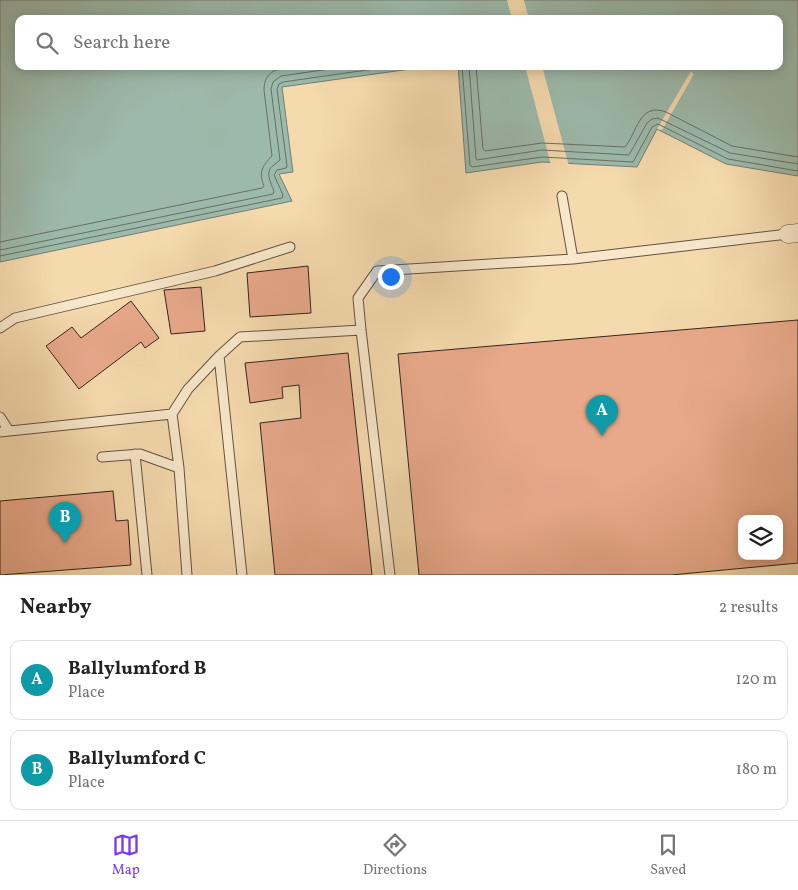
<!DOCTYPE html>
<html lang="en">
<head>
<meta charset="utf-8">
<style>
  body { margin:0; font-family:Vollkorn,serif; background:#f6f6f6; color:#222 }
  .controls { position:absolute; right:15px; bottom:15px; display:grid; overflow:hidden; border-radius:10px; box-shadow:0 2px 12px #0003 }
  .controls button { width:45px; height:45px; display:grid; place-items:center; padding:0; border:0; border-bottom:1px solid #e0e0e0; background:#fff; color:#222; font:25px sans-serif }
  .you { position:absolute; left:390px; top:276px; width:18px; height:18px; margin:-12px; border:4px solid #fff; border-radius:50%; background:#1a73e8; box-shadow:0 0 0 8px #1a73e833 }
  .badge { display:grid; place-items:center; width:32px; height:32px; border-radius:50%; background:#7c3aed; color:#fff; font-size:16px; font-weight:700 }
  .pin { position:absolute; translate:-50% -41px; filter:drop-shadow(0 1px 2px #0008) }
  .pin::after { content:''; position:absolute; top:26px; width:18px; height:15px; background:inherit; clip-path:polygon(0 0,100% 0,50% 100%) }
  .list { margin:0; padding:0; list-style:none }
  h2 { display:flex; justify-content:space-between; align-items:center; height:65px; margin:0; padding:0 20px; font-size:21px }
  h2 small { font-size:16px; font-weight:400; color:#767676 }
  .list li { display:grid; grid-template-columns:32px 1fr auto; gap:15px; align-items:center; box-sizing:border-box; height:80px; margin:0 10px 10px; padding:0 10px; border:1px solid #e0e0e0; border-radius:10px }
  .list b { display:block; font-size:19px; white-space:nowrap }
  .list p { margin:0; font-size:16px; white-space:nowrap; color:#767676 }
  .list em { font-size:16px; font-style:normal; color:#767676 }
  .icon { flex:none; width:28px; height:28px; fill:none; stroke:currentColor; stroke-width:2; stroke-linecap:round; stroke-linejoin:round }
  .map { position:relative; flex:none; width:798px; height:575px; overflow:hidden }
  .search { position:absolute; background:#fff; box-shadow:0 2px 12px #0003; left:15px; right:15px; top:15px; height:55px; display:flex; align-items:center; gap:12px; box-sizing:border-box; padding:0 18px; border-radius:10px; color:#767676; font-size:19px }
  .sheet { height:245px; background:#fff }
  nav { display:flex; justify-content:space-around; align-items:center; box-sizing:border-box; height:70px; border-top:1px solid #e0e0e0; background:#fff; font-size:14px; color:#767676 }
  nav a { display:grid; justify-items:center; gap:2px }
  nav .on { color:#7c3aed }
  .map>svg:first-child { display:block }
  .water { fill:#9cbaac; stroke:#727e72 }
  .pier { fill:#f5daae }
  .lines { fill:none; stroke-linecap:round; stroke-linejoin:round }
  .shore { stroke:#686f64; stroke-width:1 }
  .building { fill:#e8a98b; stroke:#34241c; fill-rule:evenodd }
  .service-casing { stroke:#645240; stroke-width:11 }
  .minor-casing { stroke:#645240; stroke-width:19 }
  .service { stroke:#f8e7ca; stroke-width:9 }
  .minor { stroke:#f8e7ca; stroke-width:18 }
</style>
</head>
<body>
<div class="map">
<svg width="798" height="575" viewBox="0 0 798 575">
  <rect width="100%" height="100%" fill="#f5daae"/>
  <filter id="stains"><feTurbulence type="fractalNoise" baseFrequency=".004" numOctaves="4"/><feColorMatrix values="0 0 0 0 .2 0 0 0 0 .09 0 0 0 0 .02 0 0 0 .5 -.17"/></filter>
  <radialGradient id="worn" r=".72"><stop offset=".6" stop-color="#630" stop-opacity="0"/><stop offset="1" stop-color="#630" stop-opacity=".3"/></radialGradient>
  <path class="water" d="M0 0H798V176L726 164 657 129 637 167 542 162 466 173 458 66H779V19H19V66H432L282 87 293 172 279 174 292 201 0 262Z"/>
  <path class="pier" d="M507 0H524L529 19H512Z
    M525 66H542L569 166 551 165Z
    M691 71 694 74 662 130 657 129Z"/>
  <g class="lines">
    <path class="shore" d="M462 66 470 165 472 167 542 157 633 162 652 127 658 124 728 159 798 171
      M469 66 476 158 477 160 542 150 629 155 647 123 652 119 658 118 730 153 798 164
      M476 66 483 149 485 151 542 143 625 147C637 133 639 102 666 112L732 146 798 157
      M0 242 262 188 264 186C258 172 263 165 272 156L264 90C264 70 279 68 295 66
      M0 250 273 194 274 191C271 183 264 171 274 165 276 163 278 162 280 160L271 89 273 82 281 76 350 66
      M0 256 282 198 283 195 274 175 277 170 286 168 287 166 277 89 279 84 283 82 395 66"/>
  </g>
  <path class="building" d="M308 266 311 313 250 317 247 273Z
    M201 287 205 331 171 334 164 290Z
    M131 301 159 338 145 348 141 342 79 389 46 346 72 327 81 338Z
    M798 320V563L671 575H419L398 354ZM742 519H779V556H742Z
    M348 353 372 575H275L260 423 301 418 299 385 282 387 283 398 250 403 245 363Z
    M113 491 116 521 128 520 131 565 0 575V501Z"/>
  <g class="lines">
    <g class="service-casing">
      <path id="service" d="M562 196 573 259
        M0 328 15 318 215 271 290 247
        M0 417 9 431
        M0 432 172 414
        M135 454 147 575
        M102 457 140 454 179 468
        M187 575 179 468 172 414 188 389 219 356
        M242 575 219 356 240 337 361 330
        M390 575 361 330 358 298 377 271 573 259 788 234"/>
    </g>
    <g class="minor-casing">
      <path id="minor" d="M788 234 798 233"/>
    </g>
    <use href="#service" class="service"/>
    <use href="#minor" class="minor"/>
  </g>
  <rect width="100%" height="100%" filter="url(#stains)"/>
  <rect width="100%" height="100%" fill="url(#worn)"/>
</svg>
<div class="controls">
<button><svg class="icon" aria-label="layers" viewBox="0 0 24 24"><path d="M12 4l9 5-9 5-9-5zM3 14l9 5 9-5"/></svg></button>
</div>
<div class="you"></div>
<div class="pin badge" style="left:602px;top:436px;background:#0f9aa8">A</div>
<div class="pin badge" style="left:65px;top:543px;background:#0f9aa8">B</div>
<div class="search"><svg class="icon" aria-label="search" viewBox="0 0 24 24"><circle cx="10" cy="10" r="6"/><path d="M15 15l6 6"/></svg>Search here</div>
</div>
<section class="sheet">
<h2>Nearby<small>2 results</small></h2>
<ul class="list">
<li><span class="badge" style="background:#0f9aa8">A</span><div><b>Ballylumford B</b><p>Place</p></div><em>120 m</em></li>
<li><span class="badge" style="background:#0f9aa8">B</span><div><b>Ballylumford C</b><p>Place</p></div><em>180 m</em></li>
</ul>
</section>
<nav>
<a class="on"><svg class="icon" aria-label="map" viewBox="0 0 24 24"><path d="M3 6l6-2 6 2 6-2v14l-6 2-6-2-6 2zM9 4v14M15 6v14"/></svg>Map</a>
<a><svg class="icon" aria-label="directions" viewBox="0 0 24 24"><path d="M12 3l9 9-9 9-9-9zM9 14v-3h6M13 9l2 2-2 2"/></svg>Directions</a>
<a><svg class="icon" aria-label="saved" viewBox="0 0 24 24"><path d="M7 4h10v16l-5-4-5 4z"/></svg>Saved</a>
</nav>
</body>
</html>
